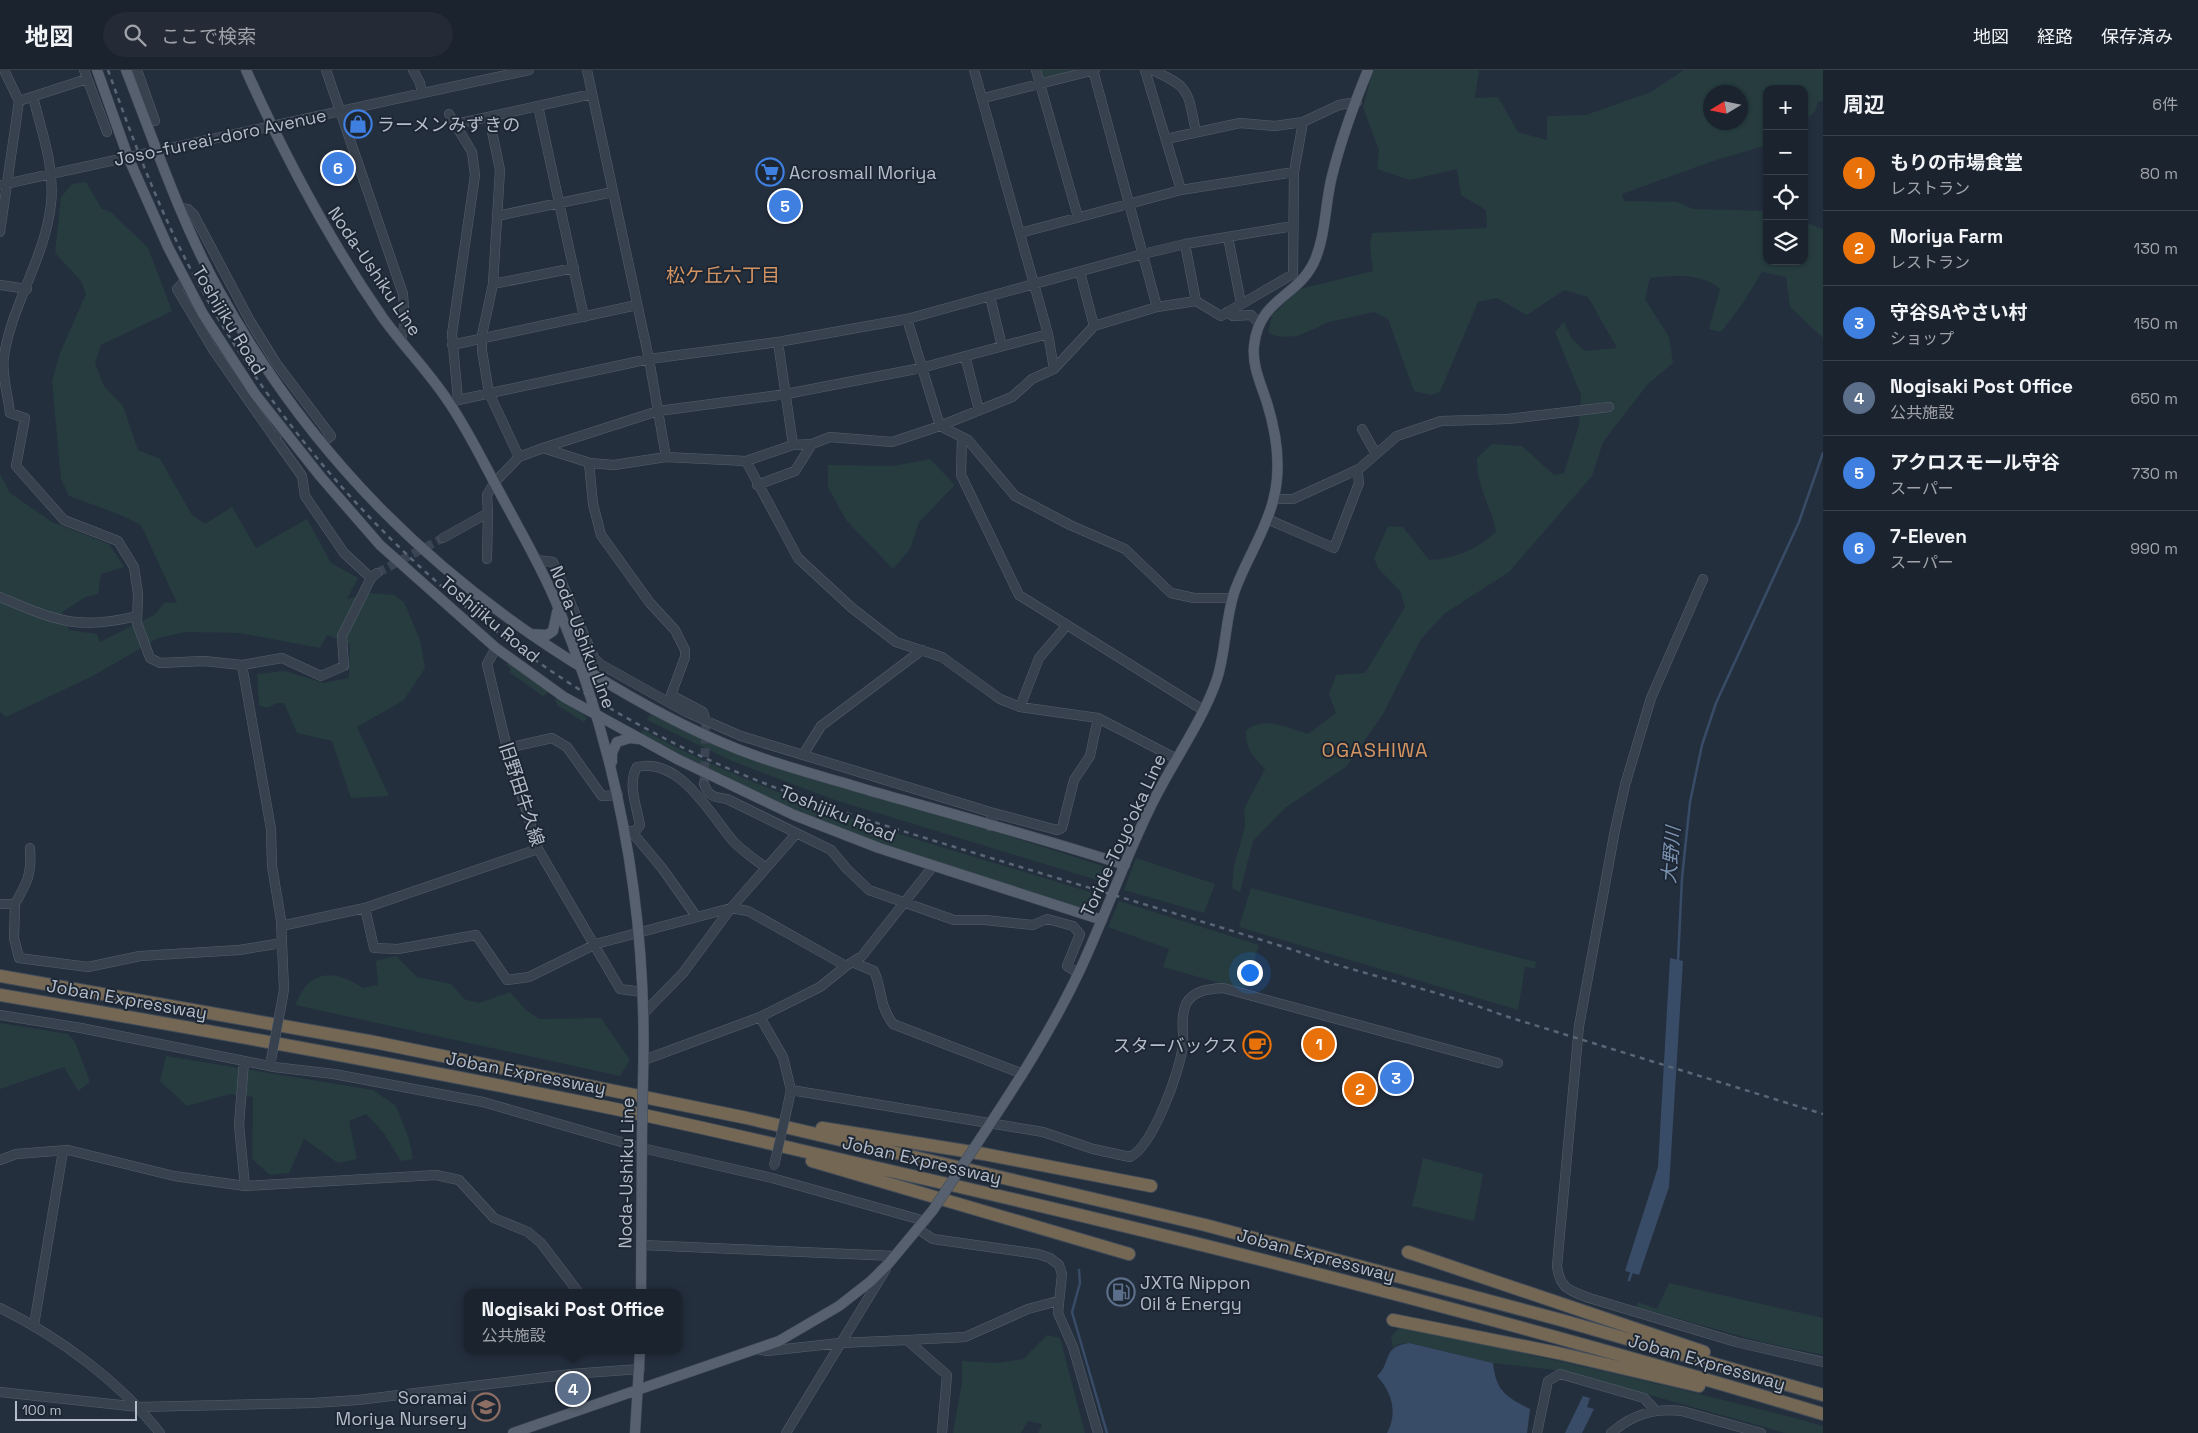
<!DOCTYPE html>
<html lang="ja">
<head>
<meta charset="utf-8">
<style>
  body { margin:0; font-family:"Space Grotesk","Noto Sans JP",sans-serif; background:#242b36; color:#f1f3f6 }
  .controls { position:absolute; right:15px; top:15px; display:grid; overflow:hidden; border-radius:10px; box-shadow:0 1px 4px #0004 }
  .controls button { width:45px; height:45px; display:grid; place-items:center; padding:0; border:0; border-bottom:1px solid #39404a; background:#1b232e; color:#f1f3f6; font:25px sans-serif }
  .compass { position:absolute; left:1703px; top:15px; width:45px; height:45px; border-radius:50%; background:#1b232e; box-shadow:0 1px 4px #0004; rotate:260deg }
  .scale { position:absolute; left:15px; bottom:12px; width:122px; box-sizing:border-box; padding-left:5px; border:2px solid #b4bcc9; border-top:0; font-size:14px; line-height:18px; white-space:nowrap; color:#b4bcc9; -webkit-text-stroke:4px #1d2633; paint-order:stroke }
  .you { position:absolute; left:1249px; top:902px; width:18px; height:18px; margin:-12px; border:4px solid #fff; border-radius:50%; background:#1a73e8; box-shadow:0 0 0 8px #1a73e833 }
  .badge { display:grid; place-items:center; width:32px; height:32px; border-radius:50%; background:#d93025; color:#fff; font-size:16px; font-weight:700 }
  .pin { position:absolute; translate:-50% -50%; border:2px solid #fff; box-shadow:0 1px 5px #0006 }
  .popup { position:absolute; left:464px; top:1219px; width:218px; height:65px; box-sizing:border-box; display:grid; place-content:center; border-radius:10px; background:#1b232e; filter:drop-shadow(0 1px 4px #0005); font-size:16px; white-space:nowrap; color:#a0a4aa }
  .popup b { font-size:19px; color:#f1f3f6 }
  .popup::after { content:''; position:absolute; left:50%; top:100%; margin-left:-10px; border:10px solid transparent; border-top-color:#1b232e }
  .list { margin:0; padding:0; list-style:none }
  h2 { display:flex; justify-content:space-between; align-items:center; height:65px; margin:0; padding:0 20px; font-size:21px }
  h2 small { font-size:16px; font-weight:400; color:#a0a4aa }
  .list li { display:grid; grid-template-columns:32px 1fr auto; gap:15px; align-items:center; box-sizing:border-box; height:75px; padding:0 20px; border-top:1px solid #39404a }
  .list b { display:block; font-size:19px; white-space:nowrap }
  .list p { margin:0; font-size:16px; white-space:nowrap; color:#a0a4aa }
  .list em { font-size:16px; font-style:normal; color:#a0a4aa }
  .icon { flex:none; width:28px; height:28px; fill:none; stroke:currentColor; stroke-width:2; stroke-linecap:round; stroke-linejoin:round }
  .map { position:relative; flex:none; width:1823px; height:1363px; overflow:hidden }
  header { display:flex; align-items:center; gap:30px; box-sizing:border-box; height:70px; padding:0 25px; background:#1b232e; border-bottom:1px solid #39404a }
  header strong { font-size:24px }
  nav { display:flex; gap:28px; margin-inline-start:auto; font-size:18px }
  .search { width:350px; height:45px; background:#242b36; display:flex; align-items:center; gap:12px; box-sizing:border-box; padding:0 18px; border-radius:28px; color:#a0a4aa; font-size:19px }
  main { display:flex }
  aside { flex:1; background:#1b232e }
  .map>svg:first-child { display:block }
  .green { fill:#263c3f; fill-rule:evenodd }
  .water { fill:#394c67 }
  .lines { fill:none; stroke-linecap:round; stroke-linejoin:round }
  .stream { stroke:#394c67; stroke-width:2.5 }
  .minor-tunnel { stroke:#3a4453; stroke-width:9; stroke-dasharray:9 4.5; stroke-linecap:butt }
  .minor-casing { stroke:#565f6c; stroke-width:10 }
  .major-casing { stroke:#414a57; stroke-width:11 }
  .highway-casing { stroke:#434c59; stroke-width:14 }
  .minor { stroke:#38414e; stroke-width:9 }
  .major { stroke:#56606e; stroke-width:10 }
  .highway { stroke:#746855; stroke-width:12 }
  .rail { stroke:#5a6575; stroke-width:2.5; stroke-dasharray:5 5; stroke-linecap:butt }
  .minor-bridge-casing { stroke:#565f6c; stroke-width:10; stroke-linecap:butt }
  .major-bridge-casing { stroke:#414a57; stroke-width:11; stroke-linecap:butt }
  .minor-bridge { stroke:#38414e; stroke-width:9 }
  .major-bridge { stroke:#56606e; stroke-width:10 }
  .labels { text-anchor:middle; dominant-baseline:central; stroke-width:4; stroke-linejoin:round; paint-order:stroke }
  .poi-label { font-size:18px; fill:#b4bcc9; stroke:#1d2633; text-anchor:start }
  .street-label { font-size:18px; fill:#b4bcc9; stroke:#1d2633 }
  .neighbourhood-label { font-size:19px; fill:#d59563; stroke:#1d2633 }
  .water-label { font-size:19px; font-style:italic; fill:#7c92b1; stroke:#1d2633 }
  .quarter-label { font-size:20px; letter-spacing:1px; fill:#d59563; stroke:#1d2633 }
</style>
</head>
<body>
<header>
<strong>地図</strong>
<div class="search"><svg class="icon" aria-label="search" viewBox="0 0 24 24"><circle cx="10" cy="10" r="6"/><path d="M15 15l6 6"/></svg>ここで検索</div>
<nav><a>地図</a><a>経路</a><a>保存済み</a></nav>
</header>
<main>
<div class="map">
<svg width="1823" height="1363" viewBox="0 0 1823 1363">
  <rect width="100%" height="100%" fill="#242f3e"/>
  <path class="green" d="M1036 0H1093L1040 14Z
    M1373 0H1479L1475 28 1498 27 1518 62 1547 70V46L1586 45 1651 22 1684 0H1823V31L1818 32 1815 41 1804 52V19H1767V75L1713 91 1622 124 1624 131 1677 132 1693 139 1767 141V191H1804V152L1823 159V268L1790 237 1786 207 1762 202 1743 233 1721 262 1709 259 1720 219C1702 203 1674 205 1650 208L1645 229 1669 267 1673 293 1647 315 1603 372 1592 406 1509 502 1444 544 1421 569 1383 644 1347 696 1285 738 1253 771 1240 822 1232 818 1234 796 1245 757 1244 739 1265 699C1253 687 1245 678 1246 661 1263 645 1288 658 1308 664L1336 643 1329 624 1336 605 1365 603 1405 537 1400 521 1378 498 1374 488 1388 456 1403 457 1429 490C1455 489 1477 479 1496 462 1491 435 1476 416 1477 388L1492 374 1522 376 1554 405 1564 403 1579 355 1581 325 1555 262 1564 252 1572 269 1585 281 1617 278 1588 227 1564 220 1527 245 1497 228 1478 232 1440 322 1431 325 1414 321 1388 249 1374 242 1329 252 1298 266 1280 267 1268 263 1272 245 1300 219 1373 201 1370 176 1372 163 1487 158 1486 140 1461 125 1457 99 1410 110 1377 99 1379 80 1363 37ZM1710 22H1740V52H1710Z
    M86 112 102 139 111 142 148 178 172 241 101 275 95 293 104 316 123 336 138 380 160 389 192 445 205 454 232 437 256 478 307 449 331 493 358 508 347 529 370 523 394 525 404 532 420 570 425 598 404 630 357 657 389 726 351 728 332 671 297 663 284 633H277L267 638 259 635 257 604 285 601 324 613 349 608 350 574 327 565 320 578 239 563 185 562 158 568 93 606 6 647 0 642V404L10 423 52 452 109 474 124 497 101 504 98 524 86 527 62 542 69 560 97 564 100 572 154 545 165 532 177 533 141 455 123 446 69 426 61 409 52 311 60 283 86 224 81 211 55 183 61 127 72 114Z
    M930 389 955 415 919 452 910 479 893 499 846 450 828 417V395L893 396Z
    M506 594H510L550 621 543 626 509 602 511 599Z
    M558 626 576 637 588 649 587 648 584 652 557 635 555 630Z
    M650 644 696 666 1106 797 1100 811 832 729 732 691 647 650Z
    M643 660C784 737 943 776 1096 824L1088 841 864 771 732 714 640 664Z
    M1136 788 1215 814 1204 843 1124 820Z
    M1251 818 1536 892 1535 898 1525 897 1518 940 1239 857Z
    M1119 831 1259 875 1245 920 1163 897 1169 879 1108 857Z
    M396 886 417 907 451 914 464 929 479 933 510 922 526 940 539 949 601 948 630 990 620 1006 295 935C298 929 301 922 305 917 321 897 346 906 363 918L378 915 376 891Z
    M0 953 68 964 75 972 90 1012 78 1021 64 997 0 1019Z
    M166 986 373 1020 396 1036 409 1069 413 1089 401 1091 383 1062 366 1044 349 1051 357 1089 338 1093 304 1069 289 1103 270 1105 252 1089 253 1027 230 1024 187 1036 160 1011Z
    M1423 1088 1483 1104 1474 1151 1412 1136Z
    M1669 1213 1823 1248V1285L1762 1272 1636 1237 1638 1232 1657 1239Z
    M1407 1258C1546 1288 1686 1318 1823 1356V1363H1785L1564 1301 1493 1293 1409 1273 1399 1274 1393 1278 1391 1267 1398 1259Z
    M1047 1265 1060 1268 1085 1363H1038L1042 1354 1028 1351 1021 1363H953L962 1313V1291L997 1293 1023 1289Z"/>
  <path class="water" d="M1670 888 1683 891 1669 1117 1639 1205 1625 1201 1658 1097Z
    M1409 1273 1493 1293C1496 1321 1506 1327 1530 1339L1527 1363H1387C1398 1343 1392 1322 1377 1306 1392 1293 1381 1277 1409 1273Z
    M1583 1326 1590 1328 1587 1337 1594 1339 1582 1363H1565Z"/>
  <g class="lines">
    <path class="stream" d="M1678 891 1682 808 1690 732 1702 675 1716 633 1799 452 1823 383
      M1079 1200 1080 1213 1072 1242 1107 1363
      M1629 1210 1632 1201"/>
    <path class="minor-tunnel" d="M377 503 443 468
      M704 714 706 651"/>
    <g class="minor-casing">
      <path id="minor" d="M84 0 107 62
        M137 0 155 51
        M326 0 403 224 405 252 401 270
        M413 0 420 13 422 23
        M587 0 649 289 666 387
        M974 0 1048 264 1054 299
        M1036 0 1078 147
        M1093 0 1157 237
        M1152 0C1192 18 1187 21 1196 62
        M33 27C42 63 55 97 51 134 45 188 12 234 4 286 1 303 8 325 10 343L25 348 16 396 64 450 118 471 134 497 138 524 137 553 150 588 160 593 204 591 242 595 282 588 321 606 344 596 342 566 371 508 377 503
        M984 28 1095 0
        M19 31 87 9
        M538 36 584 247
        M449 44 472 82 475 105 452 264 458 330
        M489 47 500 100 493 214 482 265V281L489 323 519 387
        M456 54 592 24
        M1166 69 1240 53 1275 56 1303 52 1339 35 1357 32
        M1294 102 1303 52
        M0 115 529 0
        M180 138 188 139 194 145 250 251 276 293 331 366 323 372
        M497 146 613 122
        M0 162 19 31 4 0
        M1020 163 1181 120
        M1228 167 1241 233
        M1185 174 1196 231
        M1080 202 1094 256
        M185 211 177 219 214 281 274 367
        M493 214 574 198
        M0 215 27 219
        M990 227 1002 276
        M1227 242 1233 246 1251 245 1260 254
        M907 249 940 356 968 370 1015 426 1070 455 1125 479 1171 523 1194 528H1233
        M778 272 793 375
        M452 275 637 235
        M965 286 979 340
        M449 332 649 289 778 272 907 249 1143 184 1185 174 1293 156
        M1362 359 1376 384
        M278 364 274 367 302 406 305 426 344 483 371 508
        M962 367 961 405 1019 525 1203 640
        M543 378 658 341 786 324 921 298 1048 264
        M746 391 793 375 812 374
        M589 393 593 434 601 465 650 533 675 560 685 580V587L671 625 703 642 706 651
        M757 415 795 401 812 374 830 367 892 372 940 356 1012 327 1032 309 1054 299 1094 256 1157 237 1196 231 1221 246 1293 204 1294 102 1181 120 1145 0
        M1274 429H1293L1359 399 1397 366 1441 351 1508 349 1609 337
        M1267 449 1334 478 1359 413 1358 405 1352 402
        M443 468 488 443
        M487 489 488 443 487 425 494 413 519 387 543 378 590 393 614 395 666 387 746 391 798 488 852 538 896 572 942 587 1000 629 1020 637 1098 648 1175 688
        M536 490 553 492 594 588 600 594 686 642 741 666 990 742 992 749 990 756
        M1703 509 1651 628 1625 715 1615 760 1579 956 1557 1196C1560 1219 1569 1220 1589 1228L1736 1272 1823 1292
        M0 527C55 550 77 561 137 546
        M496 578 487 594 507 678 538 779 620 919 643 922
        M242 595 271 759 272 796 281 850 284 919 282 931
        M1020 637 1039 588 1067 555
        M507 678 552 668 567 677 602 726 618 725
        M803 685 821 656 922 580
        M704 714C709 727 714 727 727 729L831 780 847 799 869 820 954 850H985L1033 855 1047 849 1073 856 1080 864 1067 896 1078 903
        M990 742 1057 760 1062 758 1074 710 1090 686 1098 648
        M631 761 662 798 696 846
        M634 763 640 755C637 738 627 713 637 697 679 686 711 745 733 771 742 781 755 789 766 798
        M0 834H15C27 813 32 804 30 778
        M15 834 14 868 19 888 88 897 140 886 239 880 282 873
        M365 838 374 878 398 879 476 865 507 910 529 907 596 874 731 838 748 841 846 896 862 886 934 795
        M281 856 365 838 538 779
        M852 892 874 901C883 921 878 933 893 954L1023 1004
        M644 943 683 903 731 838 796 764
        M0 945 81 958 274 997 334 1004 483 1032 642 1078 772 1108 925 1151
        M760 947 820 917 846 896
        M644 990 760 947 783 987 791 1020 1043 1062 1093 1079 1130 1087C1153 1076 1180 1001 1183 975 1184 962 1180 947 1186 934 1193 920 1209 919 1223 918L1498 993
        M244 991 239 1055 245 1116
        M787 1039 791 1020
        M0 1090 16 1084 68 1080 174 1106 245 1116 436 1105 459 1110 494 1148 528 1162 541 1173 579 1223
        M918 1159 933 1169 1038 1184 1050 1188 1059 1195 1062 1204 1058 1243 1073 1277 1098 1363
        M642 1175 895 1186
        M0 1238C59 1267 119 1311 160 1363
        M34 1255 63 1081
        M907 1270 965 1267 1028 1239 1058 1231
        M757 1279 767 1281 840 1273 907 1270 947 1305 942 1363
        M0 1322 139 1337 313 1333 358 1330 571 1304 640 1299
        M786 1363 886 1199
        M1537 1363 1548 1311 1560 1304 1644 1328 1655 1340
        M1611 1363C1633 1344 1654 1338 1682 1341L1761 1363"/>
    </g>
    <g class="major-casing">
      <path id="major" d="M97 0 128 87 168 177 203 244 255 324 320 406 380 475 496 578 564 627 597 645 677 689 794 745 879 778 1102 850
        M126 0C155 74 180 149 218 219 308 383 432 507 591 603 638 632 685 658 735 678 779 696 826 707 871 721 956 745 1041 768 1125 795
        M246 0C285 87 329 170 383 248 404 277 429 302 448 331 468 360 483 392 500 423 519 459 540 494 556 532 619 684 648 845 643 1009
        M531 564 547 565 553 561 557 542
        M612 692V683L617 672 630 668 638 669
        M980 1069C1016 1015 1051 961 1079 902 1104 849 1123 793 1149 740 1169 697 1202 653 1217 609 1226 581 1225 551 1234 523 1245 491 1265 463 1273 431 1282 398 1277 365 1267 333 1261 314 1252 296 1254 276 1259 228 1297 228 1314 192 1326 166 1325 133 1332 106 1341 70 1354 34 1368 0
        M641 1223 642 1063
        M513 1363 779 1271 839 1236 871 1211 889 1193 933 1140
        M635 1363 640 1280"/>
    </g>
    <g class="highway-casing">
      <path id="highway" d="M0 906 374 972 747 1048 1205 1155 1561 1250 1823 1325
        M0 925C201 959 401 995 601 1036 699 1056 797 1080 895 1102 1207 1173 1517 1252 1823 1344
        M822 1058 984 1084 1151 1116
        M812 1091 1129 1184
        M1408 1182 1704 1282
        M1393 1250 1558 1283 1699 1316"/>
    </g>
    <use href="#minor" class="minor"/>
    <use href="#major" class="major"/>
    <use href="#highway" class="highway"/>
    <path class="rail" d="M108 0C132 67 157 135 190 198 308 422 505 605 739 703 832 742 930 769 1027 799 1113 825 1198 850 1284 877 1301 882 1317 889 1334 894 1392 911 1450 925 1505 946L1823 1044"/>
    <g class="minor-bridge-casing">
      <path id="minor-bridge" d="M271 990 282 931
        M774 1096 787 1039"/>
    </g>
    <g class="major-bridge-casing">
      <path id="major-bridge" d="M642 1063 643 1009
        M933 1140 980 1069"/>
    </g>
    <use href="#minor-bridge" class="minor-bridge"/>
    <use href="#major-bridge" class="major-bridge"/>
  </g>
  <defs>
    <g id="shop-ring" transform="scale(1.4375)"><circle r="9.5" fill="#1d2633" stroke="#3f7fe0" stroke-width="1.5"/><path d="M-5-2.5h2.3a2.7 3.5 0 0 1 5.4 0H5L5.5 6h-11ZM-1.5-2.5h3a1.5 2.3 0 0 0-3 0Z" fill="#3f7fe0"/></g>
    <g id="supermarket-ring" transform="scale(1.4375)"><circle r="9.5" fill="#1d2633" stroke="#3f7fe0" stroke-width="1.5"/><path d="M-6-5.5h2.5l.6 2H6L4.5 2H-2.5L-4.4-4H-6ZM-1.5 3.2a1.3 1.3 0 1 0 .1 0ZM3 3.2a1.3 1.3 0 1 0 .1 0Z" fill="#3f7fe0"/></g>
    <g id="cafe-ring" transform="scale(1.4375)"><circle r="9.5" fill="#1d2633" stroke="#e8710a" stroke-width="1.5"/><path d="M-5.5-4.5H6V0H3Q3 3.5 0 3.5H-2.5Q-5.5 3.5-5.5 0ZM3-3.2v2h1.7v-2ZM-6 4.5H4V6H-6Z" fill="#e8710a"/></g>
    <g id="fuel-ring" transform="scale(1.4375)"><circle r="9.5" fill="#1d2633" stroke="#5c6f8a" stroke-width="1.5"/><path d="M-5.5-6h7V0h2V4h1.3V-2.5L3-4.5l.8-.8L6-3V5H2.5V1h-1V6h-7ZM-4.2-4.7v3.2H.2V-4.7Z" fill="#5c6f8a"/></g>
    <g id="school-ring" transform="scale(1.4375)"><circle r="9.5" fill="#1d2633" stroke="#8d6e63" stroke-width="1.5"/><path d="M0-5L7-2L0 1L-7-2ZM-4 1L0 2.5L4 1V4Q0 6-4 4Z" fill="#8d6e63"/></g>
  </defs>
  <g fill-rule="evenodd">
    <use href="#shop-ring" x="358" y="54"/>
    <use href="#supermarket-ring" x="770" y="102"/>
    <use href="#cafe-ring" x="1257" y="975"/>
    <use href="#fuel-ring" x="1121" y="1222"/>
    <use href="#school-ring" x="486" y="1337"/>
  </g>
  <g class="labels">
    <g class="poi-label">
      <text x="377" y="54">ラーメンみずきの</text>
      <text x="789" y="102">Acrosmall Moriya</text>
      <text x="1238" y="975" text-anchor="end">スターバックス</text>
      <text x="1140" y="1212">JXTG Nippon<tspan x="1140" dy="21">Oil &amp; Energy</tspan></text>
      <text x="467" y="1327" text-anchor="end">Soramai<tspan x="467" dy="21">Moriya Nursery</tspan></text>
    </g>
    <g class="street-label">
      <text transform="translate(220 67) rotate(-12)">Joso-fureai-doro Avenue</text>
      <text transform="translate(375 201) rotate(56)">Noda-Ushiku Line</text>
      <text transform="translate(229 250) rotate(59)">Toshijiku Road</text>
      <text transform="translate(490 549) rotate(40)">Toshijiku Road</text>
      <text transform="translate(583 567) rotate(69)">Noda-Ushiku Line</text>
      <text transform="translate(522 724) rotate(72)">旧野田牛久線</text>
      <text transform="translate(838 743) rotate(22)">Toshijiku Road</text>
      <text transform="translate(1123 765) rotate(-65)">Toride-Toyo'oka Line</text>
      <text transform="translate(127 929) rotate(10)">Joban Expressway</text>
      <text transform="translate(526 1003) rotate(11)">Joban Expressway</text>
      <text transform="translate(922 1090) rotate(13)">Joban Expressway</text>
      <text transform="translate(626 1103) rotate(-89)">Noda-Ushiku Line</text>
      <text transform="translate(1316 1185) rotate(15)">Joban Expressway</text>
      <text transform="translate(1707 1292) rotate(16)">Joban Expressway</text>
    </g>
    <g class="neighbourhood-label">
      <text x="723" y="205">松ケ丘六丁目</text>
    </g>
    <g class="water-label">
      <text transform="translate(1671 785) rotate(-85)">大野川</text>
    </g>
    <g class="quarter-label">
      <text x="1375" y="680">OGASHIWA</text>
    </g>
  </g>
</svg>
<div class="controls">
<button>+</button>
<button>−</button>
<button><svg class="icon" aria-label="locate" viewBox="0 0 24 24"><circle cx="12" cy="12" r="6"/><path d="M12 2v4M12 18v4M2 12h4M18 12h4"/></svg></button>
<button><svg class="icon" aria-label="layers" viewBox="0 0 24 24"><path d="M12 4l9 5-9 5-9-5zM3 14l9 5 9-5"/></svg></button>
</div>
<svg class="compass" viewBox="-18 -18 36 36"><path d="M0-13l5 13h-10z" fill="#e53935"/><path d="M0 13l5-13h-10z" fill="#a0a4aa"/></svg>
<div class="scale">100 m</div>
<div class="you"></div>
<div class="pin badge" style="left:1319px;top:974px;background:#e8710a">1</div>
<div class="pin badge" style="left:1360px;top:1019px;background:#e8710a">2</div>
<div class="pin badge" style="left:1396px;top:1008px;background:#3f7fe0">3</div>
<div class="pin badge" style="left:573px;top:1319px;background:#5c6f8a">4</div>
<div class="popup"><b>Nogisaki Post Office</b>公共施設</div>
<div class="pin badge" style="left:785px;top:136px;background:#3f7fe0">5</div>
<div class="pin badge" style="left:338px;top:98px;background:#3f7fe0">6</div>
</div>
<aside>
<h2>周辺<small>6件</small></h2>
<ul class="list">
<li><span class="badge" style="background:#e8710a">1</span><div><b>もりの市場食堂</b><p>レストラン</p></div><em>80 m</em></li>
<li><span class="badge" style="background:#e8710a">2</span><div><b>Moriya Farm</b><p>レストラン</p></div><em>130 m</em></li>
<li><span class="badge" style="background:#3f7fe0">3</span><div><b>守谷SAやさい村</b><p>ショップ</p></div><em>150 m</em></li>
<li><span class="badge" style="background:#5c6f8a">4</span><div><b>Nogisaki Post Office</b><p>公共施設</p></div><em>650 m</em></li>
<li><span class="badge" style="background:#3f7fe0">5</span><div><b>アクロスモール守谷</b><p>スーパー</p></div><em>730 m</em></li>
<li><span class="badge" style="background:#3f7fe0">6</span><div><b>7-Eleven</b><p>スーパー</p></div><em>990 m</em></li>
</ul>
</aside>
</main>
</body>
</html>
